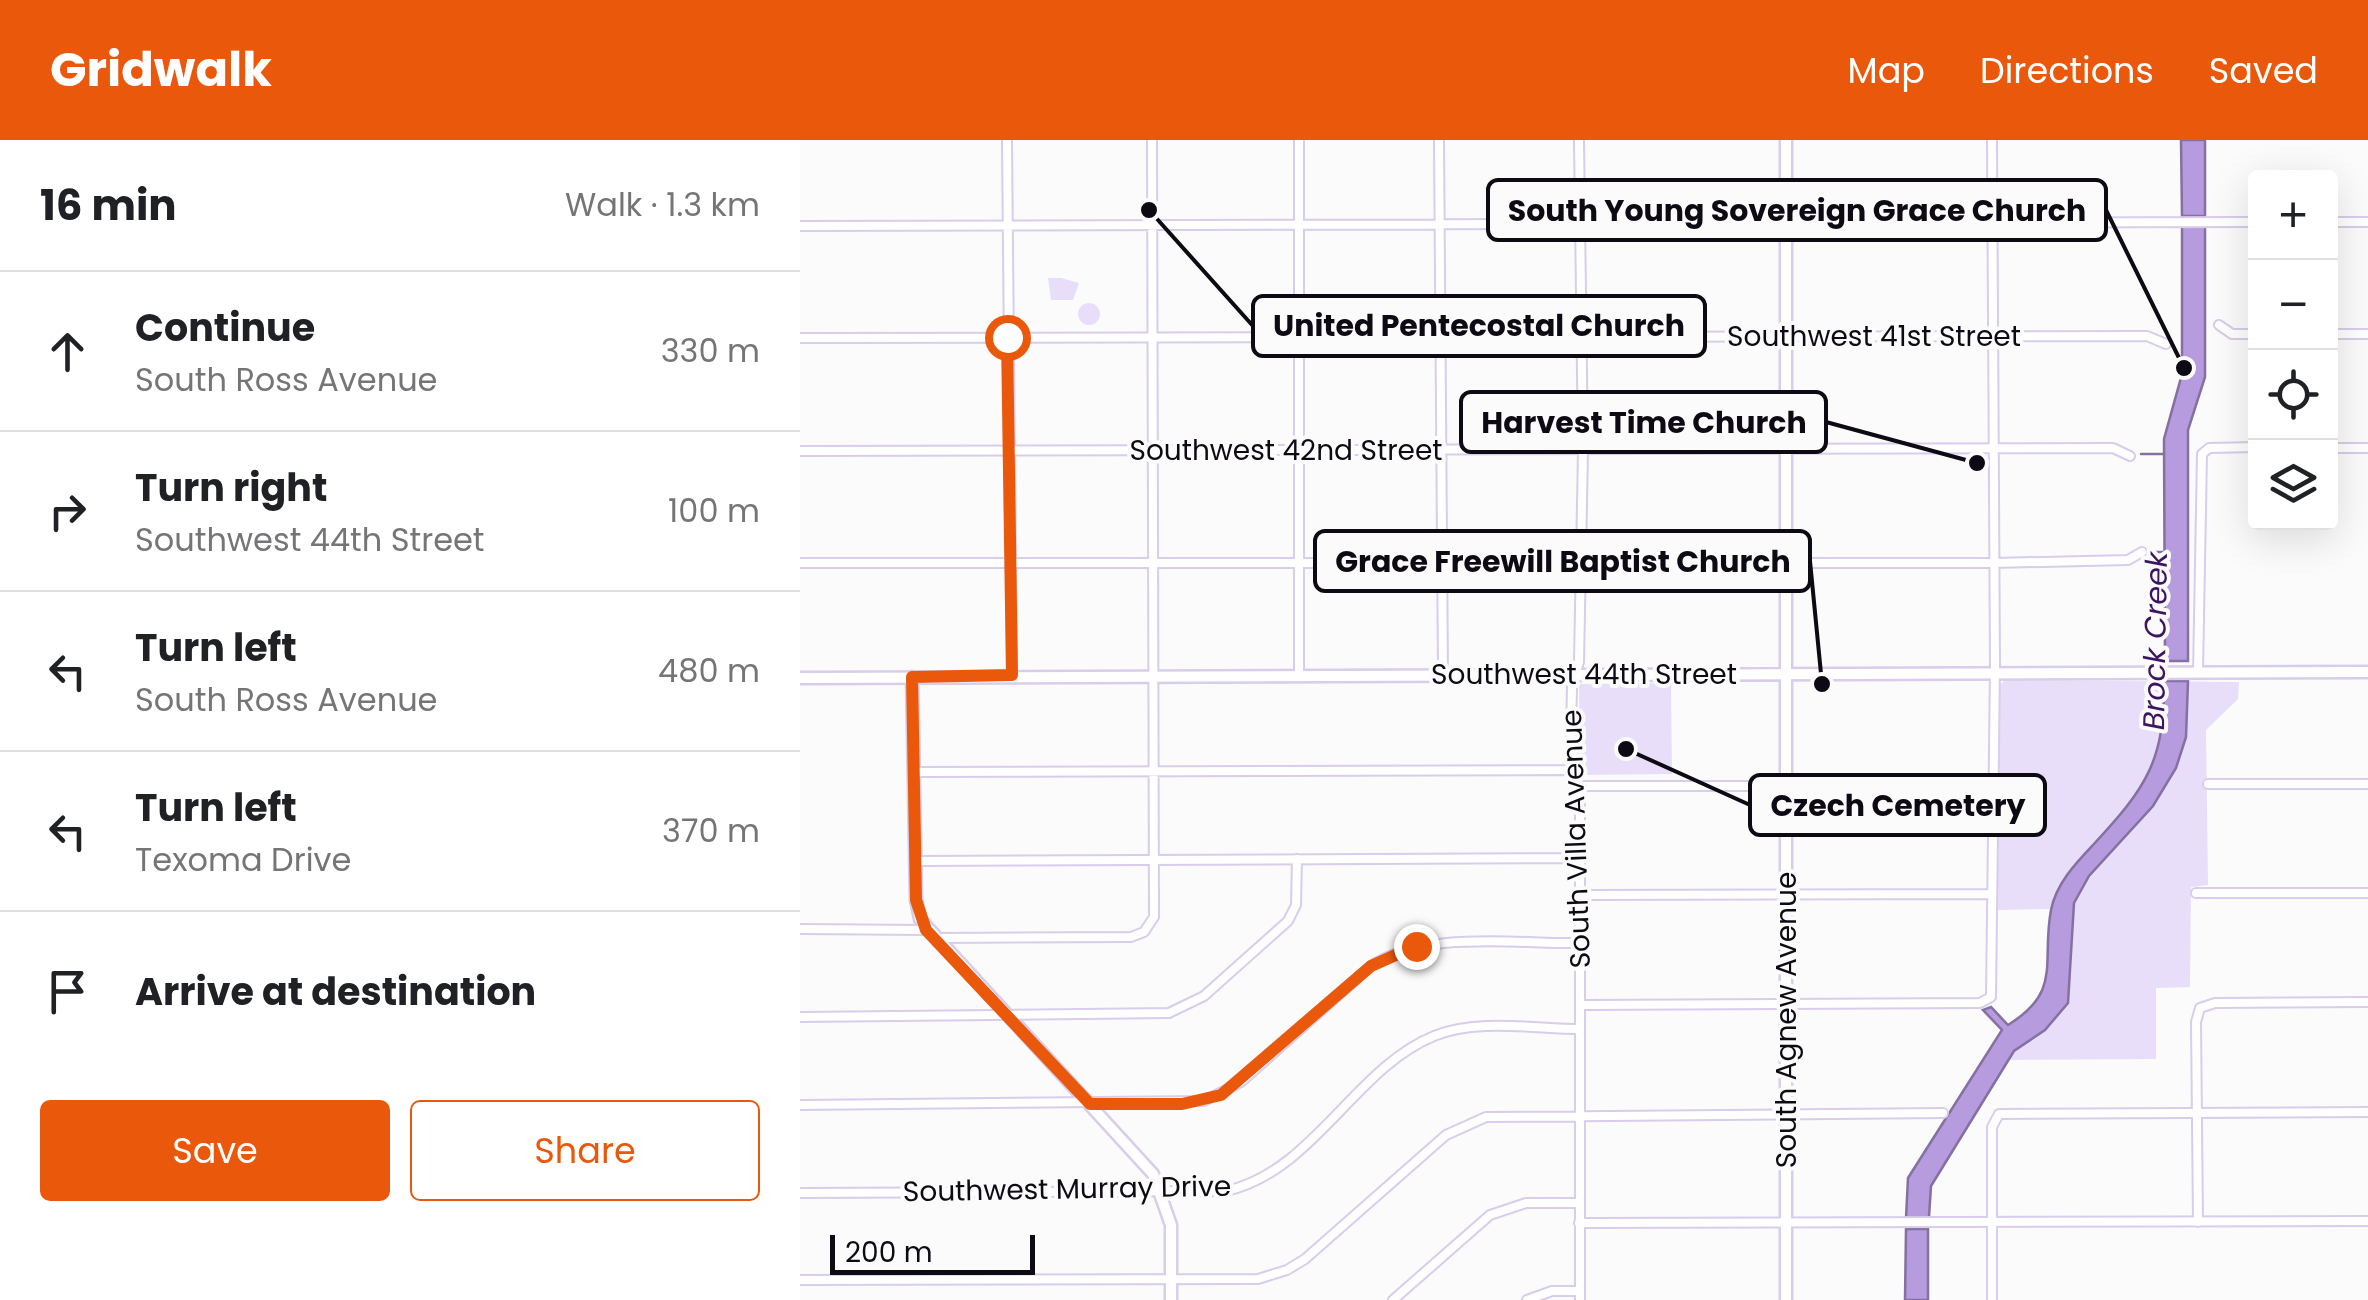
<!DOCTYPE html>
<html lang="en">
<head>
<meta charset="utf-8">
<style>
  body { margin:0; font-family:Poppins,sans-serif; background:#f2f2f2; color:#202124 }
  .controls { position:absolute; right:30px; top:30px; display:grid; overflow:hidden; border-radius:10px; box-shadow:0 10px 40px #0002 }
  .controls button { width:90px; height:90px; display:grid; place-items:center; padding:0; border:0; border-bottom:2px solid #e0e0e0; background:#fff; color:#202124; font:50px sans-serif }
  .scale { position:absolute; left:30px; bottom:25px; width:205px; box-sizing:border-box; padding-left:10px; border:5px solid #0e0a14; border-top:0; font-size:28px; line-height:35px; white-space:nowrap; color:#0e0a14; -webkit-text-stroke:8px #fbfbfb; paint-order:stroke }
  .stop { position:absolute; width:30px; height:30px; margin:-22px; border:8px solid #ea580c; border-radius:50%; background:#fff }
  .stop.end { background:#ea580c; border-color:#fff; box-shadow:0 2px 10px #0008 }
  .list { margin:0; padding:0; list-style:none }
  h2 { display:flex; justify-content:space-between; align-items:center; height:130px; margin:0; padding:0 40px; font-size:42px }
  h2 small { font-size:32px; font-weight:400; color:#757577 }
  .list li { display:grid; grid-template-columns:65px 1fr auto; gap:30px; align-items:center; box-sizing:border-box; height:160px; padding:0 40px; border-top:2px solid #e0e0e0 }
  .list b { display:block; font-size:38px; white-space:nowrap }
  .list p { margin:0; font-size:32px; white-space:nowrap; color:#757577 }
  .list em { font-size:32px; font-style:normal; color:#757577 }
  .actions { display:flex; gap:20px; padding:30px 40px }
  .actions a { flex:1; padding:22px 0; border:2px solid #ea580c; border-radius:10px; text-align:center; font-size:35px; color:#ea580c }
  .actions .main { background:#ea580c; color:#fff }
  .icon { flex:none; width:55px; height:55px; fill:none; stroke:currentColor; stroke-width:2; stroke-linecap:round; stroke-linejoin:round }
  .map { position:relative; flex:none; width:1568px; height:1160px; overflow:hidden }
  header { display:flex; align-items:center; gap:60px; box-sizing:border-box; height:140px; padding:0 50px; background:#ea580c; color:#fff }
  header strong { font-size:48px }
  nav { display:flex; gap:55px; margin-inline-start:auto; font-size:35px }
  main { display:flex }
  aside { flex:1; background:#fff }
  .map>svg:first-child { display:block }
  .green { fill:#e8def9 }
  .water { fill:#b69bde; stroke:#8470a1; stroke-width:2.5 }
  .lines { fill:none; stroke-linecap:round; stroke-linejoin:round }
  .stream { stroke:#8470a1; stroke-width:2.5 }
  .street-casing { stroke:#d8cdea; stroke-width:12 }
  .secondary-casing { stroke:#d8cdea; stroke-width:15 }
  .street { stroke:#fff; stroke-width:8 }
  .secondary { stroke:#fff; stroke-width:10 }
  .route { stroke:#ea580c; stroke-width:12 }
  .labels { text-anchor:middle; dominant-baseline:central; stroke-width:8; stroke-linejoin:round; paint-order:stroke }
  .street-label { font-size:28px; fill:#0e0a14; stroke:#fbfbfb }
  .water-label { font-size:30px; font-style:italic; fill:#3c1462; stroke:#fbfbfb }
  .leader { fill:none; stroke:#0e0a14; stroke-width:4 }
  .callout-dot { fill:#0e0a14; stroke:#fbfbfb; stroke-width:4 }
  .callout { fill:#fbfbfb; stroke:#0e0a14; stroke-width:4 }
  .callout-label { font-size:30px; text-anchor:middle; font-weight:bold; fill:#0e0a14 }
</style>
</head>
<body>
<header>
<strong>Gridwalk</strong>
<nav><a>Map</a><a>Directions</a><a>Saved</a></nav>
</header>
<main>
<aside>
<h2>16 min<small>Walk · 1.3 km</small></h2>
<ul class="list">
<li><svg class="icon" aria-label="ahead" viewBox="0 0 24 24"><path d="M12 20V5M6 11l6-6 6 6"/></svg><div><b>Continue</b><p>South Ross Avenue</p></div><em>330 m</em></li>
<li><svg class="icon" aria-label="right" viewBox="0 0 24 24"><path d="M7 20v-9h11M14 6l5 5-5 5"/></svg><div><b>Turn right</b><p>Southwest 44th Street</p></div><em>100 m</em></li>
<li><svg class="icon" aria-label="left" viewBox="0 0 24 24"><path d="M17 20v-9H6M10 6l-5 5 5 5"/></svg><div><b>Turn left</b><p>South Ross Avenue</p></div><em>480 m</em></li>
<li><svg class="icon" aria-label="left" viewBox="0 0 24 24"><path d="M17 20v-9H6M10 6l-5 5 5 5"/></svg><div><b>Turn left</b><p>Texoma Drive</p></div><em>370 m</em></li>
<li><svg class="icon" aria-label="arrive" viewBox="0 0 24 24"><path d="M6 21V4h12l-3 4 3 4H6"/></svg><div><b>Arrive at destination</b></div></li>
</ul>
<div class="actions"><a class="main">Save</a><a>Share</a></div>
</aside>
<div class="map">
<svg width="1568" height="1160" viewBox="0 0 1568 1160">
  <rect width="100%" height="100%" fill="#fbfbfb"/>
  <path class="green" d="M261 138 279 143 273 160H251L248 138Z
    M278 174a11 11 0 1 1 22 0a11 11 0 1 1-22 0Z
    M1205 540 1439 542 1438 559 1406 590 1408 745 1391 747 1390 847 1356 848V919L1210 920 1214 911 1245 890 1272 776 1251 769 1196 770V549Z
    M871 543 872 634 780 635 779 544Z"/>
  <path class="water" d="M1381 0H1405V76H1382Z
    M1382 86H1405V237L1388 290V521H1365L1364 299 1382 234Z
    M1364 541H1388L1386 597 1376 628 1353 666 1289 736 1274 763 1268 863 1245 890 1214 911 1131 1046 1129 1077 1106 1078 1108 1038 1202 890 1183 870 1191 867 1208 885C1263 851 1241 823 1251 770 1256 744 1275 724 1293 705 1346 648 1365 621 1364 541Z
    M1106 1089H1128V1160H1105Z"/>
  <g class="lines">
    <path class="stream" d="M1341 314H1364
      M1353 412H1367"/>
    <g class="street-casing">
      <path id="street" d="M207 0 212 535
        M639 0 643 535
        M779 0 783 311 779 522 772 546 771 595 780 664V1160
        M1530 82H1568
        M0 86 1456 82
        M1419 185 1432 194H1456
        M1530 194H1568
        M0 198 1347 196 1366 204
        M1530 308H1568
        M0 311 1313 308 1330 316
        M0 423H1193L1328 420 1342 412
        M1398 532 1402 314 1409 308 1456 307
        M499 534V0
        M113 632 772 630
        M1408 644H1568
        M778 646H1192
        M116 721 780 718
        M1396 753H1568
        M780 755 1192 754
        M0 789 126 790
        M137 798 331 797 344 792 354 777 352 0
        M780 865 1180 863 1191 857 1195 526 1192 0
        M0 877 369 873 404 856 488 781 496 765 497 719
        M0 965 404 961 441 942 571 826C624 790 717 804 779 803
        M0 1053 426 1051C513 1032 555 928 634 896 676 878 736 889 780 889
        M1398 1082 1396 882 1400 868 1415 863 1568 862
        M779 1083 1568 1081
        M0 1140 458 1139 487 1130 505 1119 646 995 686 977 1143 973
        M593 1160 690 1075 726 1063H780
        M727 1160 752 1151H780
        M1192 1160V987L1199 974 1568 972"/>
    </g>
    <g class="secondary-casing">
      <path id="secondary" d="M986 0V1160
        M112 537 116 760 120 779 353 1034 371 1085V1160
        M0 538 1568 532"/>
    </g>
    <use href="#street" class="street"/>
    <use href="#secondary" class="secondary"/>
  </g>
  <g class="lines">
    <path class="route" d="M207 197 212 535 112 537 116 760 126 790 290 964H382L421 955 571 826 616 806"/>
  </g>
  <g class="labels">
    <g class="street-label">
      <text x="1074" y="196">Southwest 41st Street</text>
      <text x="486" y="310">Southwest 42nd Street</text>
      <text x="784" y="534">Southwest 44th Street</text>
      <text transform="translate(776 699) rotate(-92)">South Villa Avenue</text>
      <text transform="translate(986 880) rotate(-90)">South Agnew Avenue</text>
      <text transform="translate(267 1049) rotate(-1)">Southwest Murray Drive</text>
    </g>
    <g class="water-label">
      <text transform="translate(1355 501) rotate(-89)">Brock Creek</text>
    </g>
  </g>
  <path class="leader" d="M1384 228L1306 70M349 70L453 186M1177 323L1026 282M1022 544L1010 421M826 609L950 665"/>
  <g class="callout-dot">
    <circle cx="1384" cy="228" r="10"/>
    <circle cx="349" cy="70" r="10"/>
    <circle cx="1177" cy="323" r="10"/>
    <circle cx="1022" cy="544" r="10"/>
    <circle cx="826" cy="609" r="10"/>
  </g>
  <g class="callout">
    <rect x="688" y="40" width="618" height="60" rx="10"/>
    <rect x="453" y="156" width="452" height="60" rx="10"/>
    <rect x="661" y="252" width="365" height="60" rx="10"/>
    <rect x="515" y="391" width="495" height="60" rx="10"/>
    <rect x="950" y="635" width="295" height="60" rx="10"/>
  </g>
  <g class="callout-label">
    <text x="997" y="81">South Young Sovereign Grace Church</text>
    <text x="679" y="196">United Pentecostal Church</text>
    <text x="844" y="293">Harvest Time Church</text>
    <text x="763" y="432">Grace Freewill Baptist Church</text>
    <text x="1098" y="676">Czech Cemetery</text>
  </g>
</svg>
<div class="controls">
<button>+</button>
<button>−</button>
<button><svg class="icon" aria-label="locate" viewBox="0 0 24 24"><circle cx="12" cy="12" r="6"/><path d="M12 2v4M12 18v4M2 12h4M18 12h4"/></svg></button>
<button><svg class="icon" aria-label="layers" viewBox="0 0 24 24"><path d="M12 4l9 5-9 5-9-5zM3 14l9 5 9-5"/></svg></button>
</div>
<div class="scale">200 m</div>
<div class="stop" style="left:207px;top:197px"></div>
<div class="stop end" style="left:616px;top:806px"></div>
</div>
</main>
</body>
</html>
